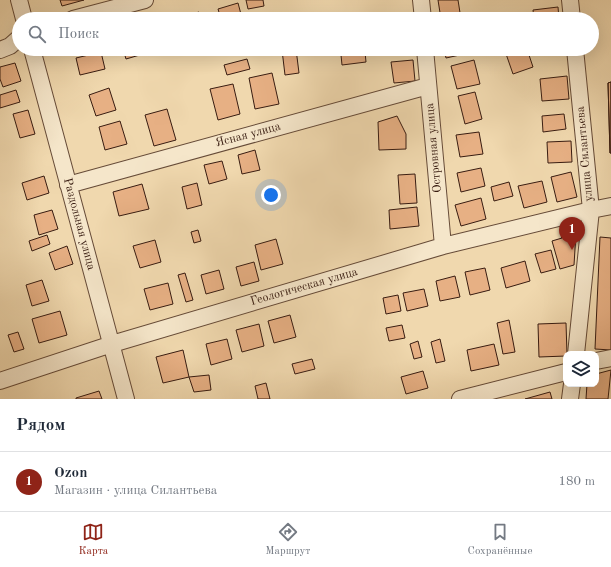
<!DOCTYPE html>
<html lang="ru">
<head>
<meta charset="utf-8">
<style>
  body { margin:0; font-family:"Old Standard TT",serif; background:#f6f6f7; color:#1f2937 }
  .controls { position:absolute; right:12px; bottom:12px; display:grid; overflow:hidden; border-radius:8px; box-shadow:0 4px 16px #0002 }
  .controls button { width:36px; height:36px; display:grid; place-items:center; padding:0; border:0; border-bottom:1px solid #e0e1e3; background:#fff; color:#1f2937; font:20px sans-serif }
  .you { position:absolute; left:271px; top:195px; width:14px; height:14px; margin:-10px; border:3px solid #fff; border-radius:50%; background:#1a73e8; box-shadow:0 0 0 6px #1a73e833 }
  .badge { display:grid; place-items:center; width:26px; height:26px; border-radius:50%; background:#8f2418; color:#fff; font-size:13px; font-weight:700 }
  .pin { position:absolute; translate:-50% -33px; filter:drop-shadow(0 1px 2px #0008) }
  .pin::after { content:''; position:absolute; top:21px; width:14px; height:12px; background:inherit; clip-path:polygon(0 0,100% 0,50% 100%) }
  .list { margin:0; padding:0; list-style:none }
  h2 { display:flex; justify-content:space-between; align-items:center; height:52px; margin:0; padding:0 16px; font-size:17px }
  h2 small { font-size:13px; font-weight:400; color:#747a83 }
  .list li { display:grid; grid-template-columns:26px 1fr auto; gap:12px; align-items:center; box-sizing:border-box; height:60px; padding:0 16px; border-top:1px solid #e0e1e3 }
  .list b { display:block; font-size:15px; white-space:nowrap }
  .list p { margin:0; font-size:13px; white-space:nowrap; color:#747a83 }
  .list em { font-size:13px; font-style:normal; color:#747a83 }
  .icon { flex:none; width:22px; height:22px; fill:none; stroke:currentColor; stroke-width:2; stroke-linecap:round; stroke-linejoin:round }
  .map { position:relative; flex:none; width:611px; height:399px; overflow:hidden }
  .search { position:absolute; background:#fff; box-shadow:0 4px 16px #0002; left:12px; right:12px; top:12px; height:44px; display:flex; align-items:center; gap:10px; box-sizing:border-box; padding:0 14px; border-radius:22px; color:#747a83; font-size:15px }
  .sheet { height:112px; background:#fff }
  nav { display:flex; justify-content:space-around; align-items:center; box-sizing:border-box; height:56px; border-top:1px solid #e0e1e3; background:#fff; font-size:11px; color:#747a83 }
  nav a { display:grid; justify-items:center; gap:2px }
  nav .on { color:#8f2418 }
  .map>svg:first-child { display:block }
  .building { fill:#e7b084; stroke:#381c11 }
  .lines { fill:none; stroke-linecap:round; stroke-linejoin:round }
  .minor-casing { stroke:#664b38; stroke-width:18 }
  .minor { stroke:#f5e6ca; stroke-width:16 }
  .labels { text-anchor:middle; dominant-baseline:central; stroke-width:3; stroke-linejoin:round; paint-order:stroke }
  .street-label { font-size:12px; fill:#381c11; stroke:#f5e6ca }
</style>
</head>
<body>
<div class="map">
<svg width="611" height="399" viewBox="0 0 611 399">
  <rect width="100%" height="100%" fill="#f0d8ae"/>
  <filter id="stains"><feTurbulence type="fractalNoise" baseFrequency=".005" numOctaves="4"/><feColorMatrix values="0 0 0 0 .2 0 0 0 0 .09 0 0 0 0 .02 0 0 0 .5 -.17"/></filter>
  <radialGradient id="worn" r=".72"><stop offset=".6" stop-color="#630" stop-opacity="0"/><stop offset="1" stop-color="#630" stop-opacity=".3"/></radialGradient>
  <path class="building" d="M60 0H84L62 6Z
    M246 0H263L264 6 248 9Z
    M438 0H458L461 19H441Z
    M238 3 242 18 221 19 218 9Z
    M558 7 559 19H534L533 10Z
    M199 12 200 19H186L185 16Z
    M528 13V19H505V16Z
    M409 15V19H397L396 17Z
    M123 49H149L150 52 126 59Z
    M288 49H296L299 73 285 75 282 50Z
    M444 49H468L469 53 446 58Z
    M511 49H527L533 67 513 74 505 51Z
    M101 52 105 69 80 75 76 58Z
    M365 52 366 62 342 65 341 55Z
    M247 59 250 69 227 75 224 65Z
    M413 60 415 81 394 83 391 62Z
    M474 60 480 84 457 89 451 66Z
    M15 63 21 81 3 87 0 79V67Z
    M272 73 279 104 255 109 249 78Z
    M567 76 569 99 542 101 540 79Z
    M611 82V153H610L608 83Z
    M611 82V153H610L608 83Z
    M233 84 240 114 218 120 210 89Z
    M109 88 116 110 96 116 89 95Z
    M16 90 20 102 0 108V95Z
    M475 92 482 119 465 124 458 96Z
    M167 109 176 140 154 146 145 115Z
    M28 110 35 134 20 138 13 114Z
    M564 114 566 129 543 132 542 116Z
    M397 116 406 134V149L379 150 378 122Z
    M120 121 127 144 105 150 99 127Z
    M479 132 483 154 460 157 456 135Z
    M571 141 572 162 548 163 547 142Z
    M255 150 260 170 242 174 238 155Z
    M222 161 227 179 209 184 204 165Z
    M481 168 485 186 461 192 457 173Z
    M571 172 577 197 557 202 551 177Z
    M415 174 417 203 400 204 398 175Z
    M44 176 49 193 27 200 22 183Z
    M542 181 547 202 524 208 518 186Z
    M509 182 513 196 494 201 491 187Z
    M197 183 202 205 187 209 182 187Z
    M142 184 149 209 119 216 113 192Z
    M481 198 486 219 461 226 455 205Z
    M417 207 419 226 390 229 389 210Z
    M52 210 58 229 39 235 34 215Z
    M198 230 201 241 194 243 191 232Z
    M576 233 574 265 560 269 552 241 562 238 561 237Z
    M47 235 50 244 32 251 29 241Z
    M600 237 611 238V350L595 349Z
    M276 239 283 264 261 270 255 245Z
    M155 240 161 262 140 268 133 246Z
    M67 246 73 264 55 270 49 253Z
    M551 250 556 269 541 273 535 254Z
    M525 261 530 281 506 288 501 268Z
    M254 262 259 281 241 286 236 267Z
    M485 268 490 290 470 295 465 272Z
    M219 270 224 289 206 294 201 275Z
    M185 273 193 300 186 302 178 275Z
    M455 276 460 297 440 301 436 281Z
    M42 280 49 301 32 306 26 285Z
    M168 283 173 304 150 310 144 289Z
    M424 289 428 306 407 311 403 293Z
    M398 295 401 311 386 314 383 298Z
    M60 311 67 335 39 343 32 319Z
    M290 315 296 337 274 343 268 321Z
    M509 320 515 352 503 354 497 323Z
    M566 323 567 354H566V356L539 357 538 324Z
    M259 324 264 346 242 352 236 330Z
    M402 325 405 338 389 341 386 328Z
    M18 332 24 349 14 352 8 335Z
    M227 339 232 359 211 365 206 344Z
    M440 339 445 361 436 363 431 342Z
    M418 341 422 357 414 359 410 344Z
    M494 344 499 365 471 371 467 350Z
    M183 350 189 377 163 383 156 357Z
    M312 359 315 369 295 374 292 364Z
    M611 370 608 399H586L587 384H596V374Z
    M423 371 428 388 406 394 401 377Z
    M209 375 211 390 194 392 189 377Z
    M266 383 270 399H258L255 386Z
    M99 391 102 399H76V398Z
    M550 392 552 399H525Z"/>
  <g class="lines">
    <g class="minor-casing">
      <path id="minor" d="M19 0 24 19
        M421 0 423 19
        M570 0 572 19
        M73 19 145 0
        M32 49 126 399
        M425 49 443 246
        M575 49 591 210 576 354
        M0 50 10 46 19 38
        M68 185 428 86
        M596 361 611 358
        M0 381 112 344 443 246 591 210 611 206
        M460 399 566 372
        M570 399 572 384"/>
    </g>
    <use href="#minor" class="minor"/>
  </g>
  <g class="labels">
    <g class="street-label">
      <text transform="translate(248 135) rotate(-15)">Ясная улица</text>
      <text transform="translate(434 148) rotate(-95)">Островная улица</text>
      <text transform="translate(585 154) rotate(-95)">улица Силантьева</text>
      <text transform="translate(79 224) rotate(75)">Раздольная улица</text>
      <text transform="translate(304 287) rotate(-16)">Геологическая улица</text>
    </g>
  </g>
  <rect width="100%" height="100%" filter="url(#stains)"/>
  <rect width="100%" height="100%" fill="url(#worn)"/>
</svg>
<div class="controls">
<button><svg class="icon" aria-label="layers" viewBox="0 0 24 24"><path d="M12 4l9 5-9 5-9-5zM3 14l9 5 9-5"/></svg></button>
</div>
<div class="you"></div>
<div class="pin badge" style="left:572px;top:250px">1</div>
<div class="search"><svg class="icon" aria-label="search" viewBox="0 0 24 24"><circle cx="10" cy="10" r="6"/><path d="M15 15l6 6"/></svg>Поиск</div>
</div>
<section class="sheet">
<h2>Рядом<small></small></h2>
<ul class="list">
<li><span class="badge">1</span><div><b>Ozon</b><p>Магазин · улица Силантьева</p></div><em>180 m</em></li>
</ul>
</section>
<nav>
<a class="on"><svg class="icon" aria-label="map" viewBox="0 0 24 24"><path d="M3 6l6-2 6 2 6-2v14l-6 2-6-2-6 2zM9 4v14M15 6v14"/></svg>Карта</a>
<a><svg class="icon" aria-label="directions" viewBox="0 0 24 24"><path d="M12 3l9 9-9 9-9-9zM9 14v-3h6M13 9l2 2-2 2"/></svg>Маршрут</a>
<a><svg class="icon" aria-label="saved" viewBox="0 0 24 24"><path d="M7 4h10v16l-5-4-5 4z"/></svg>Сохранённые</a>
</nav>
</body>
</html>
